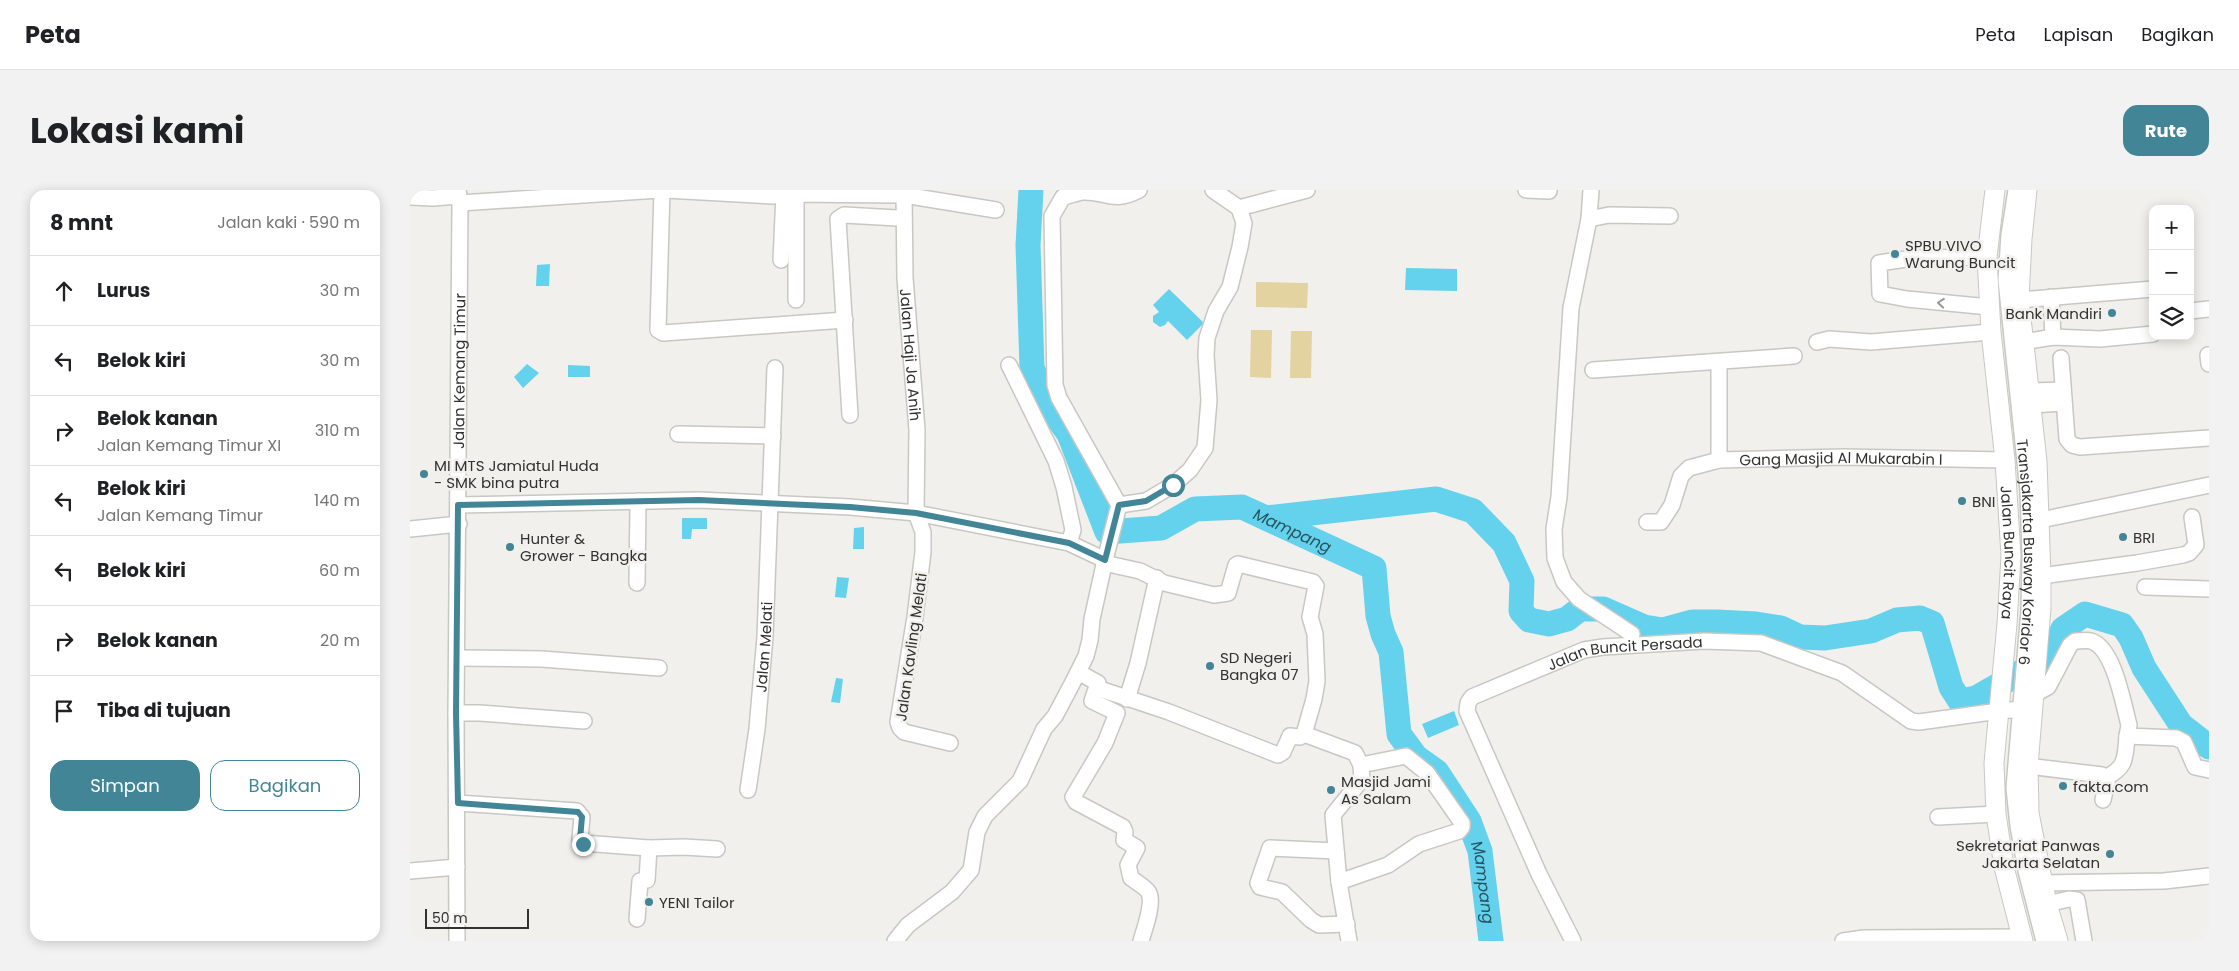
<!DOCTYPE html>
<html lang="id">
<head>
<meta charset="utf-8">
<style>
  body { margin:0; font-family:Poppins,sans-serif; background:#f2f2f2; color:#202124 }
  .controls { position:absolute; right:15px; top:15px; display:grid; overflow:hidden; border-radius:10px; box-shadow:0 2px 12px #0003 }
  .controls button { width:45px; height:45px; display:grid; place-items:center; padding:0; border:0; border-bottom:1px solid #e0e0e0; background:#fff; color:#202124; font:25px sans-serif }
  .scale { position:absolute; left:15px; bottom:12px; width:104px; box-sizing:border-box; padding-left:5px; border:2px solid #31312f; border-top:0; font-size:14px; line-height:18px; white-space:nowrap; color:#31312f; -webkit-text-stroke:4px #f2f0ec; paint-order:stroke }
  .stop { position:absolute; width:15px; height:15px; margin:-11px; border:4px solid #428596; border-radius:50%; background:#fff }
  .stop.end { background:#428596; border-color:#fff; box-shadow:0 1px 5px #0008 }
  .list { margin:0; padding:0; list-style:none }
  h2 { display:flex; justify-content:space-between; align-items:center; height:65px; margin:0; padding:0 20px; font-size:21px }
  h2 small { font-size:16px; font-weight:400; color:#757577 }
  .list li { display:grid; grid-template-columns:32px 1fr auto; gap:15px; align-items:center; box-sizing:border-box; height:70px; padding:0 20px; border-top:1px solid #e0e0e0 }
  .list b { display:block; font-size:19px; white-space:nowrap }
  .list p { margin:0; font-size:16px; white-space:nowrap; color:#757577 }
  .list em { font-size:16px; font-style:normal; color:#757577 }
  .actions { display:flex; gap:10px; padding:15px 20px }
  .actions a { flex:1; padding:11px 0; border:1px solid #428596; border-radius:15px; text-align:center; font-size:18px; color:#428596 }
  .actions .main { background:#428596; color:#fff }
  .icon { flex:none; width:28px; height:28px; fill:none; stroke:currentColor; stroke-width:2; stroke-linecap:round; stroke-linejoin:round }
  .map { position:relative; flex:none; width:1799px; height:751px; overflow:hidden; border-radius:15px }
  header { display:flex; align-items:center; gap:30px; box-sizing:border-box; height:70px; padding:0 25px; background:#fff; border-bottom:1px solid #e0e0e0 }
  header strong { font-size:24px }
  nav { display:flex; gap:28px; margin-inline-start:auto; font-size:18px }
  .intro { display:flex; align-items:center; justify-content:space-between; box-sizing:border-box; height:120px; padding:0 30px }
  h1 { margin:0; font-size:35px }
  .button { padding:12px 22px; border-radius:15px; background:#428596; color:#fff; font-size:18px; font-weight:700 }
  main { display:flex; gap:30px; padding:0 30px }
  aside { flex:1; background:#fff; border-radius:15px; box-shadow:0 2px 12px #0003 }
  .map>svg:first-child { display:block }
  .green { fill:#e2d3a0 }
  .water { fill:#65d2ed }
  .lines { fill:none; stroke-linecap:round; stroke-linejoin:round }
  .river { stroke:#65d2ed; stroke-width:25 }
  .minor-casing { stroke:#c8c7c2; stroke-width:18 }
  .major-casing { stroke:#c8c7c2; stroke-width:21 }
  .minor { stroke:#fff; stroke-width:15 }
  .major { stroke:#fff; stroke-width:19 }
  .oneway { stroke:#989897 }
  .route { stroke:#428596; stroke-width:6 }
  .poi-dot { fill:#428596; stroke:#f2f0ec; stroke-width:2 }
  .labels { text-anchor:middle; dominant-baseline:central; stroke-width:5; stroke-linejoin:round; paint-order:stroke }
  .poi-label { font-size:15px; fill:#31312f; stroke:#f2f0ec; text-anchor:start }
  .street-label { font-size:15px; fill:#31312f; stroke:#f2f0ec }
  .water-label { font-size:16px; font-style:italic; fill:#265561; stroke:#f2f0ec }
</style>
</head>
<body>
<header>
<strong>Peta</strong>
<nav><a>Peta</a><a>Lapisan</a><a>Bagikan</a></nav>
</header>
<div class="intro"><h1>Lokasi kami</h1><a class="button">Rute</a></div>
<main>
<aside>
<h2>8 mnt<small>Jalan kaki · 590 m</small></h2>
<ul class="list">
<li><svg class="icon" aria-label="ahead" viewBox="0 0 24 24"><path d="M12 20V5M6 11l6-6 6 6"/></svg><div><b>Lurus</b></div><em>30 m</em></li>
<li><svg class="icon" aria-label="left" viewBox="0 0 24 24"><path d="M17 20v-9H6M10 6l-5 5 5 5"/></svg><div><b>Belok kiri</b></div><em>30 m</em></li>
<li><svg class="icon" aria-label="right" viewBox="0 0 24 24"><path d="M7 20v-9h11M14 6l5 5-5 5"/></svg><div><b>Belok kanan</b><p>Jalan Kemang Timur XI</p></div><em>310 m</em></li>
<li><svg class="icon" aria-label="left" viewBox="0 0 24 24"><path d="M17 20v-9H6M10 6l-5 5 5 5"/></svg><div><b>Belok kiri</b><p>Jalan Kemang Timur</p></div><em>140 m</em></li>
<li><svg class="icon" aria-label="left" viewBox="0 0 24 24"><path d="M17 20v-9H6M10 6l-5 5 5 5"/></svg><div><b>Belok kiri</b></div><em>60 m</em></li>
<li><svg class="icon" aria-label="right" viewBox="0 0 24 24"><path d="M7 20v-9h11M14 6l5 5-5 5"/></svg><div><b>Belok kanan</b></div><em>20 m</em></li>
<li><svg class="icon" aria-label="arrive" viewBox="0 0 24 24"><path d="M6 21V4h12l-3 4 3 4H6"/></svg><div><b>Tiba di tujuan</b></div></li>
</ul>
<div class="actions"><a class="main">Simpan</a><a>Bagikan</a></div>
</aside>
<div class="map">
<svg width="1799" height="751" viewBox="0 0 1799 751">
  <rect width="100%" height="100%" fill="#f2f0ec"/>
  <path class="green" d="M846 92 898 93 897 118 846 117Z
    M841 140H862L861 188 840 187Z
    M881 141H902L901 188H880Z"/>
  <path class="water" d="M140 74 139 96H126L127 75Z
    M996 78 1047 79V101L995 100Z
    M759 99 794 133 777 150 758 131 755 135 750 137 743 132V126L749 122 743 115Z
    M117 174 129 183 113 198 104 187Z
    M158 175 180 176V187H158Z
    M272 328H297V339H282L281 349H272Z
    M454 337V359H443L444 338Z
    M427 387 439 388 436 408 425 407Z
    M426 488 433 489 430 513 421 512Z
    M1044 521 1049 535 1018 548 1012 534Z"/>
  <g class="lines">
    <g class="river">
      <path id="s1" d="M621 0 618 55 622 178 642 220 659 244 697 342 751 338 785 319 832 317 964 378 968 426 973 444 981 462 989 544 1006 567 1027 582 1059 631 1070 661 1081 751"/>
      <path d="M856 328 1026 309 1063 321 1094 353 1112 391 1111 421 1119 430 1139 434 1157 429 1170 419H1193L1234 437 1253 440 1282 432H1307L1346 434 1371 438 1390 447 1415 448 1461 441 1487 430 1510 428 1522 433 1541 497 1550 511 1566 508 1641 465 1653 439 1675 424 1712 435 1721 448 1734 478 1771 535 1799 557"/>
    </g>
    <g class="minor-casing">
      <g id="minor">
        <path d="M252 0 248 140 253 143 435 130"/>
        <path d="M256 0 363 6 374 4 375 0"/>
        <path d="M1116 0 1139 1"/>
        <path d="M1181 0 1179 29 1161 118 1149 307 1144 339 1145 368 1154 392 1169 409 1222 444"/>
        <path id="s2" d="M1606 0 1599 45 1596 90 1618 301 1620 365 1619 420 1604 598 1608 636 1616 681 1634 751"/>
        <path d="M386 4V110"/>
        <path id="s3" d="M494 5 495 88 507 240 506 323 513 342V362L505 427 488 532 490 538 494 542 540 553"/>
        <path d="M0 7 23 8 48 6"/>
        <path d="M50 13 249 0"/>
        <path d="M829 18 897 0"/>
        <path d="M1179 29 1199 25 1260 26"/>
        <path d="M1577 67 1503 68 1469 73 1470 104 1497 109 1579 117"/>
        <path d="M371 70 374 4 494 5 586 20"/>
        <path d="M1641 107 1643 147"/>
        <path d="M1609 110 1743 99"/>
        <path d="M1780 121 1799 119"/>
        <path d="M1407 152 1419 149 1461 152 1581 142"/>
        <path d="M1613 152 1643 147 1690 149 1743 144"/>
        <path d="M1798 165 1799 174"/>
        <path d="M1651 168 1657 249 1662 255 1670 257 1799 248"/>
        <path d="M599 175 646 271 654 297 663 340 659 353"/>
        <path d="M1183 180 1384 166"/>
        <path d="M1619 201 1653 200"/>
        <path d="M1621 215 1654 213"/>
        <path d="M440 225 428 29 434 25 487 28"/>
        <path d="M268 244 363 246"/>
        <path d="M1309 270V172"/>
        <path d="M48 315 289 310 440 317 506 323 659 353 695 370"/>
        <path d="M709 315 736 311 763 295 780 280 795 258 799 210 796 165 797 148 806 121 820 97 830 57 834 33 829 18 803 0"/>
        <path d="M1631 330 1799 295"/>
        <path id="s4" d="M1237 332H1251L1262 315 1271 286 1279 278 1309 270 1434 267 1595 270"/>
        <path d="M0 339 49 334"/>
        <path d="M694 373 730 381 754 393 804 405 818 403 826 375 828 374 903 392 906 396 900 427 905 444 907 491 904 509 894 544 945 563 951 575 996 566 1017 583 1052 633V637L1049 641 1009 654 978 675 929 692"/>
        <path d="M1631 386 1727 373 1773 365 1779 363 1786 355 1782 327"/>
        <path d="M227 393 228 311"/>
        <path d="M1735 397 1799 399"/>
        <path d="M47 468 132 469 249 478"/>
        <path d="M668 482 688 493 682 511 707 523 695 553 663 607 666 612 713 637 715 642 714 650 727 658 718 675 721 688C726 692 737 698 739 703 744 714 734 740 731 751"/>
        <path d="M687 498 759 522 868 565 873 562 880 546 890 547 894 544"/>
        <path d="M1623 505 1638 497 1660 455 1665 451C1670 451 1676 450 1681 451 1704 458 1713 513 1719 535L1717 546 1766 548 1774 552 1785 577 1799 580"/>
        <path d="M717 509 728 473 747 388"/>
        <path d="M46 523H70L174 531"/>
        <path d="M1609 575 1692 585 1697 592 1693 610"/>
        <path d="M1695 588C1717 577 1715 568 1717 546"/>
        <path id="s5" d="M338 600 347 539 355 447 365 178"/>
        <path d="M48 613 167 621 172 627 170 649 173 653 239 658 274 657 307 659"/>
        <path d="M1528 627 1586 624"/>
        <path d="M926 661 860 658 848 693 850 697 872 702 901 730 909 735 937 734"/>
        <path d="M0 681 47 677"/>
        <path d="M1632 693 1754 691 1799 686"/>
        <path d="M1637 714 1659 709 1667 710 1674 751"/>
        <path d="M227 729 230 691 237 690 239 658"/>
        <path id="s6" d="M47 751 46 523 50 13 48 0"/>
        <path d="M485 751 498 735 542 702 561 680 567 642 575 626 610 591 634 539 645 526 663 492 676 466 680 450 682 429 695 370 709 315 649 208 645 195 642 26 653 7C659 6 666 3 672 2 697 1 702 14 729 0"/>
        <path d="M939 751 929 692 923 625 952 589 951 575"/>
        <path id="s7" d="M1163 751 1129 684 1057 521 1058 513 1062 507 1174 460 1193 457 1294 451 1351 453 1432 483 1501 531 1509 532 1589 521 1623 518"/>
        <path d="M1433 751 1454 748 1612 747"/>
      </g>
    </g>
    <g class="major-casing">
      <g id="major">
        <path id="s8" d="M1585 0 1577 67 1581 142 1595 270 1601 366 1597 434 1584 573 1586 624 1594 677 1613 751"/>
        <path d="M1617 0 1612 49 1609 110 1627 271 1631 386V418L1618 576 1619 623 1637 714 1648 751"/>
      </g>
    </g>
    <use href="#minor" class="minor"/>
    <use href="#major" class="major"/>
  </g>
  <defs><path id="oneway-chevron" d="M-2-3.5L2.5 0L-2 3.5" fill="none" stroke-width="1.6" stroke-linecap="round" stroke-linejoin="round" transform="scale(1.25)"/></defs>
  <use class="oneway" href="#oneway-chevron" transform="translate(1531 113) rotate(-175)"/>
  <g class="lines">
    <path class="route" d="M173 654 170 649 172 627 168 622 48 613 46 523 48 315 289 310 440 317 506 323 659 353 695 370 709 315 736 311 763 295"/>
  </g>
  <g class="poi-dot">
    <circle cx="1485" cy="64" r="5"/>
    <circle cx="1702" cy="123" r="5"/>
    <circle cx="14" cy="284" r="5"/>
    <circle cx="1552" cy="311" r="5"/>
    <circle cx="1713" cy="347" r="5"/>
    <circle cx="100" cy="357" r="5"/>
    <circle cx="800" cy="476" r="5"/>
    <circle cx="1653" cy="596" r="5"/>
    <circle cx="921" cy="600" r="5"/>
    <circle cx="1700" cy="664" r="5"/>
    <circle cx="239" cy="712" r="5"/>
  </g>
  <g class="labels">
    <g class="poi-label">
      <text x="1495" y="55">SPBU VIVO<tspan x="1495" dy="17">Warung Buncit</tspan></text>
      <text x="1692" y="123" text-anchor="end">Bank Mandiri</text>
      <text x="24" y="275">MI MTS Jamiatul Huda<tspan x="24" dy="17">- SMK bina putra</tspan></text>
      <text x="1562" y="311">BNI</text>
      <text x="1723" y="347">BRI</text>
      <text x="110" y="348">Hunter &amp;<tspan x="110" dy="17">Grower - Bangka</tspan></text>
      <text x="810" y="467">SD Negeri<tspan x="810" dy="17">Bangka 07</tspan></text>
      <text x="931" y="591">Masjid Jami<tspan x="931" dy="17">As Salam</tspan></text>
      <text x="1663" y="596">fakta.com</text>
      <text x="1690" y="655" text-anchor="end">Sekretariat Panwas<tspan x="1690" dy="17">Jakarta Selatan</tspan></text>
      <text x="249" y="712">YENI Tailor</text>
    </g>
    <g class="street-label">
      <text stroke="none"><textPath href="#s3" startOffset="160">Jalan Haji Ja Anih</textPath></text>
      <text stroke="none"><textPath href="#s6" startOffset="570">Jalan Kemang Timur</textPath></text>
      <text stroke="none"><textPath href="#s4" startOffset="229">Gang Masjid Al Mukarabin I</textPath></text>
      <text stroke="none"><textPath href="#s2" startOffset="364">Transjakarta Busway Koridor 6</textPath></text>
      <text stroke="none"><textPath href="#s8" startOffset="364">Jalan Buncit Raya</textPath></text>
      <text stroke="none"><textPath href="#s5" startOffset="144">Jalan Melati</textPath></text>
      <text transform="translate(501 457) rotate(-82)">Jalan Kavling Melati</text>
      <text stroke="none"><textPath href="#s7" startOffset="430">Jalan Buncit Persada</textPath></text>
    </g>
    <g class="water-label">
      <text stroke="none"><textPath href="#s1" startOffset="555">Mampang</textPath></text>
      <text stroke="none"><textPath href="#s1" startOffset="990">Mampang</textPath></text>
    </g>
  </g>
</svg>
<div class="controls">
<button>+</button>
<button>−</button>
<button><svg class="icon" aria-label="layers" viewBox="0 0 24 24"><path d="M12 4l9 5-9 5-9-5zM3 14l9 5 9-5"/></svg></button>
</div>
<div class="scale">50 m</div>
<div class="stop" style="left:763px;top:295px"></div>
<div class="stop end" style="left:173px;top:654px"></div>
</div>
</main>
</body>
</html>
